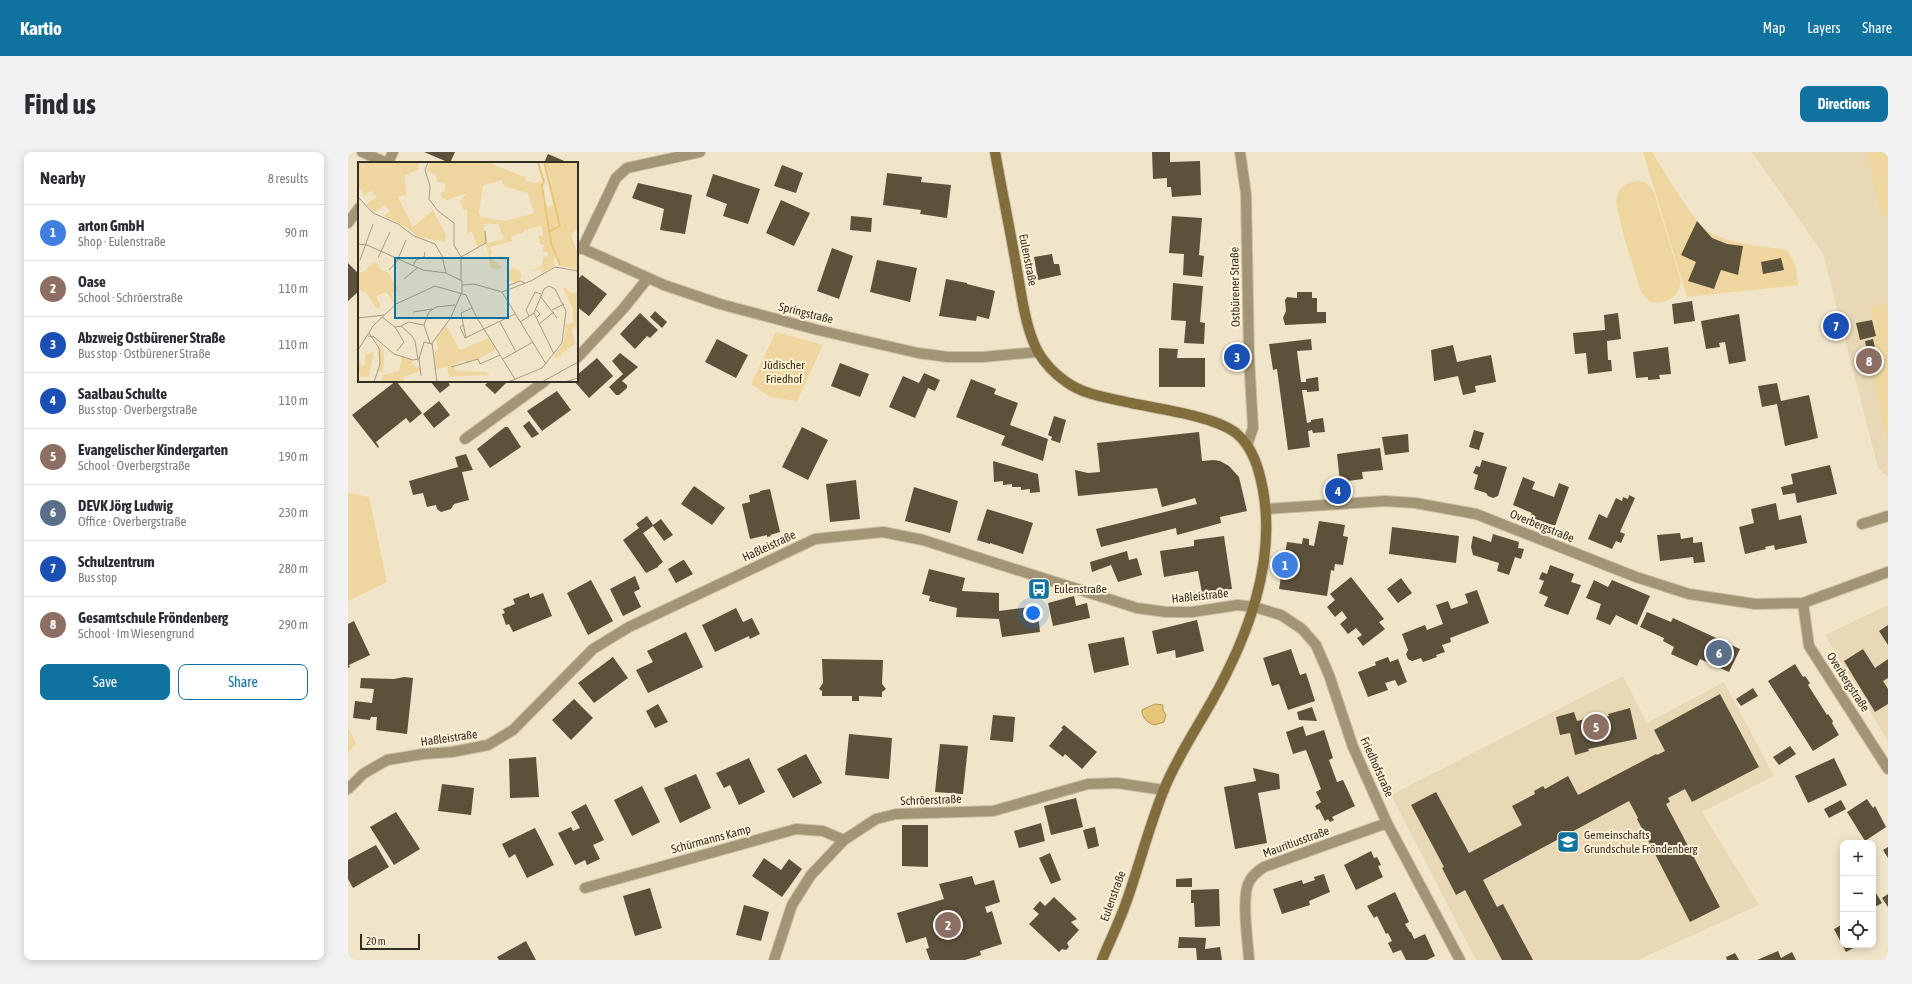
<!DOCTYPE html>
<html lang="en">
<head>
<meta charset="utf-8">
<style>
  body { margin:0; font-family:"Asap Condensed",sans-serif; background:#f2f2f3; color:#2b2b33 }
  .controls { position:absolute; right:12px; bottom:12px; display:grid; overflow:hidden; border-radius:8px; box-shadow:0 2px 10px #0003 }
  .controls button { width:36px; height:36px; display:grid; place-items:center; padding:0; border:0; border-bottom:1px solid #e1e1e2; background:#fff; color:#2b2b33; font:20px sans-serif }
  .scale { position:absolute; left:12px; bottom:10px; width:60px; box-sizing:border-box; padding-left:4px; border:2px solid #332e24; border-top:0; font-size:11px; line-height:14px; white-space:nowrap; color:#332e24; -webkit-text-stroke:3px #fff2d6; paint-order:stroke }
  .you { position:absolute; left:685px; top:461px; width:14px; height:14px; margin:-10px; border:3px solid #fff; border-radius:50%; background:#1a73e8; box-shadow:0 0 0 6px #1a73e833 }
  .badge { display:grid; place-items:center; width:26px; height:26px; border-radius:50%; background:#10729f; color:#fff; font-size:13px; font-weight:700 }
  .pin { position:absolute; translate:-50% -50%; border:2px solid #fff; box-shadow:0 1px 4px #0006 }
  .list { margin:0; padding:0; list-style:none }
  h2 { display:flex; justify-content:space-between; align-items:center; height:52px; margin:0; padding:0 16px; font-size:17px }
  h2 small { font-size:13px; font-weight:400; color:#7c7c81 }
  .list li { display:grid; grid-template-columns:26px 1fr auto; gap:12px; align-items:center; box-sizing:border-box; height:56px; padding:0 16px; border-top:1px solid #e1e1e2 }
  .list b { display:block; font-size:15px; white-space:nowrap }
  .list p { margin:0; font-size:13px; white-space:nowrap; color:#7c7c81 }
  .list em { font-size:13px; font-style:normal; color:#7c7c81 }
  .actions { display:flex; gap:8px; padding:12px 16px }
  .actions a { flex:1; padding:9px 0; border:1px solid #10729f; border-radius:8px; text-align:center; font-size:14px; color:#10729f }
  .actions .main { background:#10729f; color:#fff }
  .icon { flex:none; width:22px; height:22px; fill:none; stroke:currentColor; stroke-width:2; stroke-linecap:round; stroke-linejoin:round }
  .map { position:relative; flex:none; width:1540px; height:808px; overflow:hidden; border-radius:8px }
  header { display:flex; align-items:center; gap:24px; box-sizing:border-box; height:56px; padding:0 20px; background:#10729f; color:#fff }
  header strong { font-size:19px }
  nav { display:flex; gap:22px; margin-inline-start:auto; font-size:14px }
  .intro { display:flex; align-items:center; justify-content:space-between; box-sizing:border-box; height:96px; padding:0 24px }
  h1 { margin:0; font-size:28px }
  .button { padding:10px 18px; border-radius:8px; background:#10729f; color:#fff; font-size:14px; font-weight:700 }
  main { display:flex; gap:24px; padding:0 24px }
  aside { flex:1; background:#fff; border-radius:8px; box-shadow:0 2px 10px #0003 }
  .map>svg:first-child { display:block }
  .built { fill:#e8d8b6 }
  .green { fill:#efd69f }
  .water { fill:#e7c577; stroke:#b1985e }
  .building { fill:#5c513a }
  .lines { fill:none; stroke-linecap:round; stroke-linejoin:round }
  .minor-casing { stroke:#cbc0a8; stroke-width:12 }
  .secondary-casing { stroke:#cbc0a8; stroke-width:12 }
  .minor { stroke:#a39475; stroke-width:10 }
  .secondary { stroke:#826d3d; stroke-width:10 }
  .labels { text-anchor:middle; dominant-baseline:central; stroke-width:4; stroke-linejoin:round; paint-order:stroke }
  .street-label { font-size:12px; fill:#332e24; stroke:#fff2d6 }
  .park-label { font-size:12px; fill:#3b2d0a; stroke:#fff2d6 }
  .poi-label { font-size:12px; fill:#332e24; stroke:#fff2d6; text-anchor:start }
  .inset-river { fill:none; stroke:#e7c577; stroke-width:2 }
  .inset-road { fill:none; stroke:#a59c87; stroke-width:1 }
  .view { fill:#10729f; fill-opacity:0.15; stroke:#10729f; stroke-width:2 }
  .inset-edge { fill:none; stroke:#332e24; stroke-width:2 }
</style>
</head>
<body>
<header>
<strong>Kartio</strong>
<nav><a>Map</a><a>Layers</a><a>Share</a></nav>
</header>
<div class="intro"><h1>Find us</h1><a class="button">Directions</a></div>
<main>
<aside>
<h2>Nearby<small>8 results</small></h2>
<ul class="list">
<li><span class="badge" style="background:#3f7fe0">1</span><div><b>arton GmbH</b><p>Shop · Eulenstraße</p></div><em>90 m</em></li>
<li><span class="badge" style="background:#8d6e63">2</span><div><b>Oase</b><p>School · Schröerstraße</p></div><em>110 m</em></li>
<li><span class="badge" style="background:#1a4fb4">3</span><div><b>Abzweig Ostbürener Straße</b><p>Bus stop · Ostbürener Straße</p></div><em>110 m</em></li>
<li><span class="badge" style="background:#1a4fb4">4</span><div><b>Saalbau Schulte</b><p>Bus stop · Overbergstraße</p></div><em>110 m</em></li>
<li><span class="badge" style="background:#8d6e63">5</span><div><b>Evangelischer Kindergarten</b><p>School · Overbergstraße</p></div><em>190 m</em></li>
<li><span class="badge" style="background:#5c6f8a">6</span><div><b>DEVK Jörg Ludwig</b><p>Office · Overbergstraße</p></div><em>230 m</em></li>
<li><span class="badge" style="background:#1a4fb4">7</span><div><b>Schulzentrum</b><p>Bus stop</p></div><em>280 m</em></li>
<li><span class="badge" style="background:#8d6e63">8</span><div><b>Gesamtschule Fröndenberg</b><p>School · Im Wiesengrund</p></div><em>290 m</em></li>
</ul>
<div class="actions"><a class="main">Save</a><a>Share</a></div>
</aside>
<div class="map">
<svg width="1540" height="808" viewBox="0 0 1540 808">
  <rect width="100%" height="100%" fill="#f1e5c9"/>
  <path class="built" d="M1404 0H1540V325L1530 316 1475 102Z
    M1540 453V589L1477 483Z
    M1275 524 1299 571 1376 530 1426 624 1354 660 1411 753 1290 808H1128L1043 643Z"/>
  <path class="green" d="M1295 0H1304C1315 17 1346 72 1361 80 1385 93 1413 94 1439 98L1448 113 1450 133 1339 145Z
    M1519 0H1540V63L1533 65Z
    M1290 29 1297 30 1305 38 1333 129C1330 146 1319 153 1302 150L1293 140C1288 123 1265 56 1269 44 1272 33 1280 30 1290 29Z
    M1540 150V291L1523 216 1531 214 1525 187 1529 186 1522 155Z
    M428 180 475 193 449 249 422 245 403 232Z
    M0 341 21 345 39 430 0 449Z
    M0 574 8 592 0 601Z"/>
  <path class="water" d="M807 552 815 553V558L818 563 816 570 806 573C800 572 793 564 794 558Z"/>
  <path class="building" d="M76 0H107L102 11Z
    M804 0H822V10L852 9 853 43 824 45 823 35H819V26L805 27Z
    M200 2 221 11H196Z
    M434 13 455 21 448 41 426 34Z
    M539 21 574 25 573 30 603 33 599 66 572 62 573 58 535 53Z
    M365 22 412 37 400 72 375 64 379 52 358 44Z
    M290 31 344 43 337 82 312 78 316 57 284 46Z
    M433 48 462 61 446 94 418 81Z
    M503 64 524 66 523 80 502 78Z
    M824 64 854 66 851 103 856 104 854 125 835 123 836 102 821 101Z
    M1349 69 1364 86 1379 92 1395 94 1390 123 1373 118 1366 137 1340 129 1348 110 1333 103Z
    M484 96 505 104 491 147 469 139Z
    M704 102 706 112H711L713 123 690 128 686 105Z
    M1433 106 1436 118 1415 122 1413 110Z
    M529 108 569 116 562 150 522 140Z
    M0 111 11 122V139L0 149Z
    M234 123 259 142 241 164 229 155V128Z
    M598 127 619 131V132L647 139 641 167 629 164 628 169 591 164Z
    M825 131 855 134 852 170 857 171 856 192 836 191 838 169 823 168Z
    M949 140H964V146H969V160H978V171L937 173 935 166 938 159 937 148 939 145 949 146Z
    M1344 149 1347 169 1326 172 1324 152Z
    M307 159 319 170 314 176 302 165Z
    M292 161 310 178 302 186 299 184 287 197 272 182Z
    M1270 161 1273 187 1259 189 1260 208H1263L1264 219 1240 222 1238 201 1227 202 1225 181 1257 178 1256 163Z
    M1391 162 1398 209 1381 212 1377 190 1371 191 1372 195 1358 197 1353 169Z
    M1524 168 1528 184 1512 188 1508 171Z
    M369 187 400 203 388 226 357 210Z
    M963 187 964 198 949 199 953 230H958V227L970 225 971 239 959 240V238H954L959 271 963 270V268L975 266 977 280 965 281 964 278 960 279 962 295 940 298 929 217 925 218 921 192Z
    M1525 187 1531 214 1523 216 1517 189Z
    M1105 193 1109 210 1143 203 1148 230 1127 234 1128 240 1115 243 1110 224 1086 229 1083 198Z
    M1320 195 1323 222 1311 223 1312 227 1300 228V225L1288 226 1285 200Z
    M811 196 830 197 829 206H857V235H811Z
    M272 201 290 215 274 229 279 233V236L271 243H268L261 235 275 222 264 209Z
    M249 206 265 224 241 246 226 229H229V223Z
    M492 211 521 222 512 245 483 234Z
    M576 221 592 228 587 239 580 236 567 266 541 255 555 224 571 231Z
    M623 227 648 237 646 242 670 251 662 273 700 287 695 309 653 293 657 284 608 265Z
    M48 229 74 261 62 271 58 266 28 290 31 295 30 296 4 263Z
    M82 229H99L102 233 92 241Z
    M141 229H160L147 242 137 233Z
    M1429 231 1433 249 1461 243 1470 286 1437 294 1429 252 1414 255 1410 234Z
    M209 239 223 258 194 279 179 259Z
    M91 249 102 263 86 276 75 262Z
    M706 264 718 268 712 291 703 288 704 285 700 283Z
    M181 269 191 282 184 286 175 274Z
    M157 275H160L173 295 142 316 129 297Z
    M454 275 480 288 460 328 434 315Z
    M1126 278 1136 281 1131 298 1121 295Z
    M851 280 854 309 866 308 872 309 881 314 891 325 899 359 872 365 873 371 829 383 828 376 753 395 748 377 849 352 847 346 814 355 809 336 730 344 727 318 740 321 752 320 749 291Z
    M1060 282 1061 300 1037 303 1034 285Z
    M1032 296 1035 318 1014 320 1015 327 992 330 989 302Z
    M118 302 125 318 114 320 121 348 106 352 103 357 93 360 89 357 88 353 79 355 75 341 65 343 61 329 110 315 107 305Z
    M1134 308 1159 315 1150 344 1145 346 1140 344 1138 341 1126 337 1130 323 1125 321 1128 314 1132 315Z
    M645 309 690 322 692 340 682 341V337L673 338V335H664V332L655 333V329L646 330Z
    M1482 313 1489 342 1449 351 1447 341 1435 343 1433 335 1445 332 1443 322Z
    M1175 325 1187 330 1184 337 1206 345 1211 331 1221 335 1207 374 1182 365 1184 361 1165 353Z
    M508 328 512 367 482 370 478 332Z
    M346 334 377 356 364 373 333 352Z
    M566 335 610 349 602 381 557 369Z
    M422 337 432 380 422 383 423 384 419 385V383L402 387 394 352 402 350 401 343 412 340V339Z
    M1281 343 1287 346 1272 380 1277 382 1273 391 1268 389 1264 397 1240 387 1251 362 1259 366 1268 346 1274 349 1275 345 1280 347Z
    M1428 351 1431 368 1453 363 1459 391 1427 398 1426 393 1417 395 1418 397 1397 402 1391 375 1406 371 1403 357Z
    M639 357 685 371 675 402 642 391V392L629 388Z
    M299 364 305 373 313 367 325 383 316 389 305 374 295 381 315 410 310 414V415L298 421 275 388 291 376 288 372Z
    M971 369 997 373 995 384 1000 385 995 413 987 412 986 419 983 418 979 444 931 437 939 390 954 392 955 386 961 387V393L966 394Z
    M1044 375 1111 384 1108 411 1041 402Z
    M1332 381 1333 387 1345 385V391L1354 390 1357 410 1346 411 1345 405 1312 409 1309 383Z
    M1145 382 1171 390 1170 396 1176 397 1173 407 1167 405 1161 423 1149 419 1151 411 1125 403 1123 395 1125 384 1143 390Z
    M876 384 884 437 854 441 850 419 816 425 812 399 846 394V388Z
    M779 399 781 408 789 406 794 423 770 430 763 413 744 420 742 410Z
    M335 408H336L345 422 328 431 320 417Z
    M1202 413 1226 422 1223 430 1233 433 1220 463 1196 454 1200 445 1191 441 1196 429 1191 427 1194 420 1199 422Z
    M581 417 617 426 614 439 651 441V459L689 454 692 480 654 485 651 467 608 465 609 456 581 449 582 444 574 442Z
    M287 424 292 437 286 440 293 455 275 464 262 437Z
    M1003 425 1036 467 1031 470 1037 477 1015 494 1009 486 1014 483 1008 476 1000 482 992 472 999 466 994 459 987 465 979 455 987 448 982 442Z
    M1053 426 1064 441 1050 451 1039 437Z
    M243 428 265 469 240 483 219 441Z
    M1246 428 1260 435 1264 428 1302 444 1289 473 1268 463 1262 473 1248 467 1253 452 1238 446Z
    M1129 438 1141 471 1102 486 1103 490 1094 493 1097 500 1088 503 1089 505 1075 510 1073 506 1064 509 1060 507 1058 502 1060 498 1054 482 1077 473 1079 478 1095 472 1088 453 1100 449 1103 457 1112 454 1120 451 1117 442Z
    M181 441 182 446 195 441 204 464 165 480 161 472 158 473 154 462 157 461 155 457 167 452 165 447Z
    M726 444 728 454 739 451 742 466 705 474 700 451Z
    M388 456 395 470 404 466 412 482 402 487 401 484 367 500 354 473Z
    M1299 460 1323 470 1325 466 1392 497 1381 520 1352 507 1349 514 1323 502 1326 495 1315 489 1316 486 1292 475Z
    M849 468 856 499 828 506 827 498 809 502 804 479Z
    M6 469 22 503 1 513 2 515 0 516V472Z
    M1540 473V493L1531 479Z
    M338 480 355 515 300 541 288 518 305 510 299 499Z
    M776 485 781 513 746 521 740 492Z
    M943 497 952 523 958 521 967 549 940 558 931 532 924 534 915 506Z
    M1515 497 1527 516 1540 507V526L1535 529 1540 537V552L1527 560 1496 509Z
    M265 505 280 526 246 551 230 531Z
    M1040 505 1042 510 1050 507 1059 530 1050 534 1047 528 1037 531 1040 538 1020 545 1010 520 1028 513 1027 510Z
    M474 507 535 508 534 532 538 537 534 540V545L511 544V549H504V544H474V539L471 537 475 531Z
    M1447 512 1455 525 1457 524 1462 531 1460 533 1479 563 1480 562 1485 569 1484 571 1491 583 1465 599 1420 529Z
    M56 525 65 526 59 582 28 578 29 565H23L22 568 5 566 7 549 24 551 26 537 12 536 13 526 46 527Z
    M1405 536 1410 544 1393 554 1388 547Z
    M1372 542 1411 615 1344 650 1337 637 1320 646 1322 650 1318 652 1372 755 1342 770 1289 667 1290 666 1281 649 1135 728 1149 755 1155 752 1185 808H1154L1117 738 1108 743 1094 716 1096 715 1063 653 1088 640 1121 701 1174 673 1164 654 1187 642 1186 639 1195 634 1197 637 1220 624 1230 643 1308 602 1309 603 1317 599 1306 578Z
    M226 547 245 566 223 588 204 568Z
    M310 552 320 570 307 576 298 559Z
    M964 555 969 569 951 568 949 560Z
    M1282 556 1289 587 1240 597 1241 599 1227 603 1222 581 1212 583 1208 565 1226 560 1229 569 1241 566 1242 569 1261 564 1260 562Z
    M645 563 667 565 665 590 642 588Z
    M716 573 749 600 734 617 717 602 715 605 701 594 715 577 713 576Z
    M955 574 958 584 976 578 985 606 981 608 989 630 995 628 1007 654 984 665 986 668 982 670 980 667 977 669 971 657 969 658 967 654 973 650 968 640 973 637 958 598 945 602 938 580Z
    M501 582 544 586 541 627 497 623Z
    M592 592 620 594 615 642 587 640Z
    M1442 594 1448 602 1431 613 1425 605Z
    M458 602 474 631 445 646 429 617Z
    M188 605 191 645 162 646 161 607Z
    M401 606 417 640 391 653 382 633 376 636 368 621Z
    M1486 606 1499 633 1460 651 1447 624Z
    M905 616 931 622 932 637 910 641 919 691 887 697 876 635 908 629Z
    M348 622 363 656 332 671 316 636Z
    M94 632 126 636 123 663 90 659Z
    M294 634 312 670 284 684 266 648Z
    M728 646 735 675 703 683 696 654Z
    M1519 647 1525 656 1527 654 1538 675 1517 689 1499 660Z
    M1493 648 1498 657 1481 666 1476 657Z
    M238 652 256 688 245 693 252 707 239 713 237 708 227 713 210 681 223 675 225 679 232 676 223 660Z
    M48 660 72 697 46 713 22 675Z
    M693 671 697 689 671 696 666 679Z
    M554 673H580V715L554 714Z
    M747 675 751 694 740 697 735 678Z
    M187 676 206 713 179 726 167 702 161 706 154 692Z
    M28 693 41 715 5 736 0 727V708Z
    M1540 695V706L1535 698Z
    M1023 699 1026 706 1029 705 1033 713 1030 714 1035 725 1008 738 996 713Z
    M702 701 713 728 703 732 691 706Z
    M416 706 433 718 441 707 454 717 434 745 404 724Z
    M976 722 982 740 961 749 962 753 934 762 925 737 954 728 955 732 967 728 966 725Z
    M624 724 627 733 646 728 652 750 637 755 639 761 644 759 654 792 632 799 633 803 617 808H582L578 797 581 796 578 785 558 791 549 761 596 747 591 732Z
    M844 726V735H828V727Z
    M302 736 314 776 287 784 275 744Z
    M1525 736 1534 751 1525 756Z
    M871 737 872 774 847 775 846 751H843V738Z
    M1047 740 1061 770 1057 772 1062 780H1063L1066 787 1077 782 1087 804 1079 808H1058L1053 798 1045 801 1040 791 1044 789 1040 781 1038 782 1029 764 1026 766 1019 754Z
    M1540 742V755L1534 746Z
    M706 745 729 767 723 770 731 778 719 791 721 795 718 798 714 797 711 800 681 772 691 762 685 757 692 749 697 754Z
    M396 753 421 760 413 789 388 783Z
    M1495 772V793H1511L1498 800 1486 777Z
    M831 785 858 786 857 797 872 795 874 808H849L848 796H830Z
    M178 789 188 808H151L149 805Z
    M1430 799 1433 806 1444 800 1448 808H1409Z
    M1387 801 1391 808H1379L1378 805Z"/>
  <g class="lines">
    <g class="minor-casing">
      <path id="minor" d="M14 0 39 11
        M892 0 898 42 901 205 905 276 899 293
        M40 11 45 0
        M0 71 11 56
        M229 94 316 133 372 152 470 178 570 201 600 205H635L690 200
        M234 97 268 26 279 16 352 0
        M229 206 275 157 300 126
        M117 287 197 229
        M918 357 1037 349 1067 351 1128 362 1288 425 1341 442 1407 452 1455 451 1540 420
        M1514 372 1540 364
        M1455 451 1461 494 1540 617
        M0 637 15 622 39 608 75 602 104 600 140 593 165 578 245 497 281 475 467 387 535 380 575 388 789 456 818 460H844L890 453 906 455 933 463 954 477 968 493 981 523 1005 595 1039 671 1112 808
        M237 736 448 677 475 679 496 688
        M426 808 444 753 463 723 496 688 528 667 548 662 645 659 740 632 769 631 816 638
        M901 808C900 790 893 745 901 730 904 723 910 719 916 715L1039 671"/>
    </g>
    <g class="secondary-casing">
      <path id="secondary" d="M647 0C654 39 662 78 669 118 674 145 677 175 690 200 696 210 707 222 717 229 735 243 761 246 783 251 811 257 866 264 888 281 905 295 911 317 915 338 928 411 900 484 865 547 849 576 830 604 817 635 802 671 792 711 779 748 772 769 762 788 754 808"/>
    </g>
    <use href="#minor" class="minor"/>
    <use href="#secondary" class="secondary"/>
  </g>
  <defs>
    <g id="bus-square" transform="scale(1.15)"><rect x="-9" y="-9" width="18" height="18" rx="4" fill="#10729f" stroke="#fff2d6"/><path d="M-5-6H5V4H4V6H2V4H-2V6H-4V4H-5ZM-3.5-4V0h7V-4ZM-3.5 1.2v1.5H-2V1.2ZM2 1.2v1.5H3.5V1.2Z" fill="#fff"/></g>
    <g id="school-square" transform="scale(1.15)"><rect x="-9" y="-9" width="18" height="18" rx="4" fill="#10729f" stroke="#fff2d6"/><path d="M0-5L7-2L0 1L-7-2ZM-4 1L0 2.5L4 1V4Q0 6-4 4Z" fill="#fff"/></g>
  </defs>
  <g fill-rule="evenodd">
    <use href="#bus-square" x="691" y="437"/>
    <use href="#school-square" x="1220" y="690"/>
  </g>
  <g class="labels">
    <g class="street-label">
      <text transform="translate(680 108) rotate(79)">Eulenstraße</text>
      <text transform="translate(887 135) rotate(-91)">Ostbürener Straße</text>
      <text transform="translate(458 161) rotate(14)">Springstraße</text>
      <text transform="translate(1194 374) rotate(22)">Overbergstraße</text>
      <text transform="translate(421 394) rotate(-25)">Haßleistraße</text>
      <text transform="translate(852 444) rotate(-6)">Haßleistraße</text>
      <text transform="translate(1500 530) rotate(57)">Overbergstraße</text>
      <text transform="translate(101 586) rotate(-8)">Haßleistraße</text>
      <text transform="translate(1029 615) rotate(66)">Friedhofstraße</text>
      <text transform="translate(583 648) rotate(-2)">Schröerstraße</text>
      <text transform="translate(363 687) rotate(-15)">Schürmanns Kamp</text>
      <text transform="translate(948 690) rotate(-20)">Mauritiusstraße</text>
      <text transform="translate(765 744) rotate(-70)">Eulenstraße</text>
    </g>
    <g class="park-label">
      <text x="436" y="213">Jüdischer<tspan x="436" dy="14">Friedhof</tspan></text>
    </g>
    <g class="poi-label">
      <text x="706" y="437">Eulenstraße</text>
      <text x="1236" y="683">Gemeinschafts<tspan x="1236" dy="14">Grundschule Fröndenberg</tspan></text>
    </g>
  </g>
  <g transform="translate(10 10)">
    <rect width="220" height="220" fill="#f1e5c9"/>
    <path d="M0 0H60L61 7 47 14 48 33 40 35 55 65 75 48 88 73 87 80 60 75 48 65 26 54 32 49 28 43 16 50 8 42 19 35 15 33 16 29 11 30 6 35 4 28 0 26ZM72 0H131L136 3 125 24 121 50 123 55 147 59 176 51 170 31 146 24 143 18 126 23 136 3 167 15 168 19 178 21 184 19 186 46 195 44 193 21 187 0H220V66L213 74 220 91V107L202 104 197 88 196 104 184 111 183 107 172 109 184 104 185 95 190 94 189 90H184L186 83H183L180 74 185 73 183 64 166 68V70L153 75 154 79 132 85 134 91 132 94 144 106 133 107 128 81 146 77 140 62H126L125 59 129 79 120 86 114 70 109 71V48L105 47 102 39 109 31 89 38 84 36 82 31 87 29V21L79 20 77 11 69 10ZM18 99 23 108 30 110 40 128 34 131 36 141 28 130 18 134 23 145 19 147 8 131 0 127V110H5ZM149 113a7 7 0 1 1 14 0a7 7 0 1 1-14 0ZM205 126H208L212 131H219L220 165 214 167 217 182 203 192 204 194 197 196 196 194 206 180 208 162 215 161V147ZM88 163 102 188 130 176 138 188 109 202 107 198 95 203 98 209 128 210 132 213 91 215 89 205 76 207V191L80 186 78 177ZM19 179 24 183 26 192 25 211 21 209 22 186ZM15 190 16 196 14 197 11 215H2L0 196 4 204 7 203V193ZM44 195 55 198 54 202 59 206 61 203 62 209 45 215 46 220 58 218 59 220H18L23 219 25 213 41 209Z" fill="#efd69f"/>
    <path class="inset-river" d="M180 0 186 20 184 24 193 81 202 103M186 0 202 64 192 69"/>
    <path class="inset-road" d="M70 0 67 8 72 24 71 37 80 49 96 61V83L103 95V118M0 35 15 51 40 62 56 74 77 82 84 94 88 111 104 119V130L92 157 74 181 79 220M0 82 9 83 65 108 88 111M103 95 128 81 127 69M20 96 32 70M2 98 15 62M55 104 58 98 66 95 67 90M31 108 39 99 48 78M46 117 59 106M105 123 116 122 144 130 173 119 197 105 220 109M149 124 162 119 167 121M144 130 188 202M182 134 199 156M177 147 182 152 178 156M194 148 206 142M55 150 74 147M176 151 196 192M171 154 168 148 177 130 183 132M24 155 37 165 43 164 53 173 57 179 60 197M0 156 26 153M142 160 158 190M181 162 196 150M105 163 102 165 107 176 157 152M43 164 50 160 66 163M37 165 46 180 39 189M11 171 21 186 22 202 16 220M10 174 16 175 36 192 55 198 61 197 66 180 74 182M108 176 103 151 114 146M72 181 66 163 71 150 78 145 97 143M0 188 15 164 38 142 77 124 108 133 119 156 157 217M61 197 63 214M145 197 175 180M93 205 120 197 122 202 142 193M150 220 184 206 204 181 208 149 197 127 191 124 186 127 176 151 162 160M184 220 220 200M207 220 220 216"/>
    <path class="view" d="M37 96H150V156H37Z"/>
    <rect width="220" height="220" class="inset-edge"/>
  </g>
</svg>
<div class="controls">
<button>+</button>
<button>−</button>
<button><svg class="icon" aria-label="locate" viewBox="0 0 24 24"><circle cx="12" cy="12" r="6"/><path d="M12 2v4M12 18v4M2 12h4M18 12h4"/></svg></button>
</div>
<div class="scale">20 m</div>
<div class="you"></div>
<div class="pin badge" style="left:937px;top:413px;background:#3f7fe0">1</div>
<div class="pin badge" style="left:600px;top:773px;background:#8d6e63">2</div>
<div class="pin badge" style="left:889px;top:205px;background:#1a4fb4">3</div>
<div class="pin badge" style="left:990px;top:339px;background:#1a4fb4">4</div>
<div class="pin badge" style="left:1248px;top:575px;background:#8d6e63">5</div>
<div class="pin badge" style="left:1371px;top:501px;background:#5c6f8a">6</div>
<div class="pin badge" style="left:1488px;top:174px;background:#1a4fb4">7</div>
<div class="pin badge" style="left:1521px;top:209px;background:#8d6e63">8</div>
</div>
</main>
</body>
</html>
